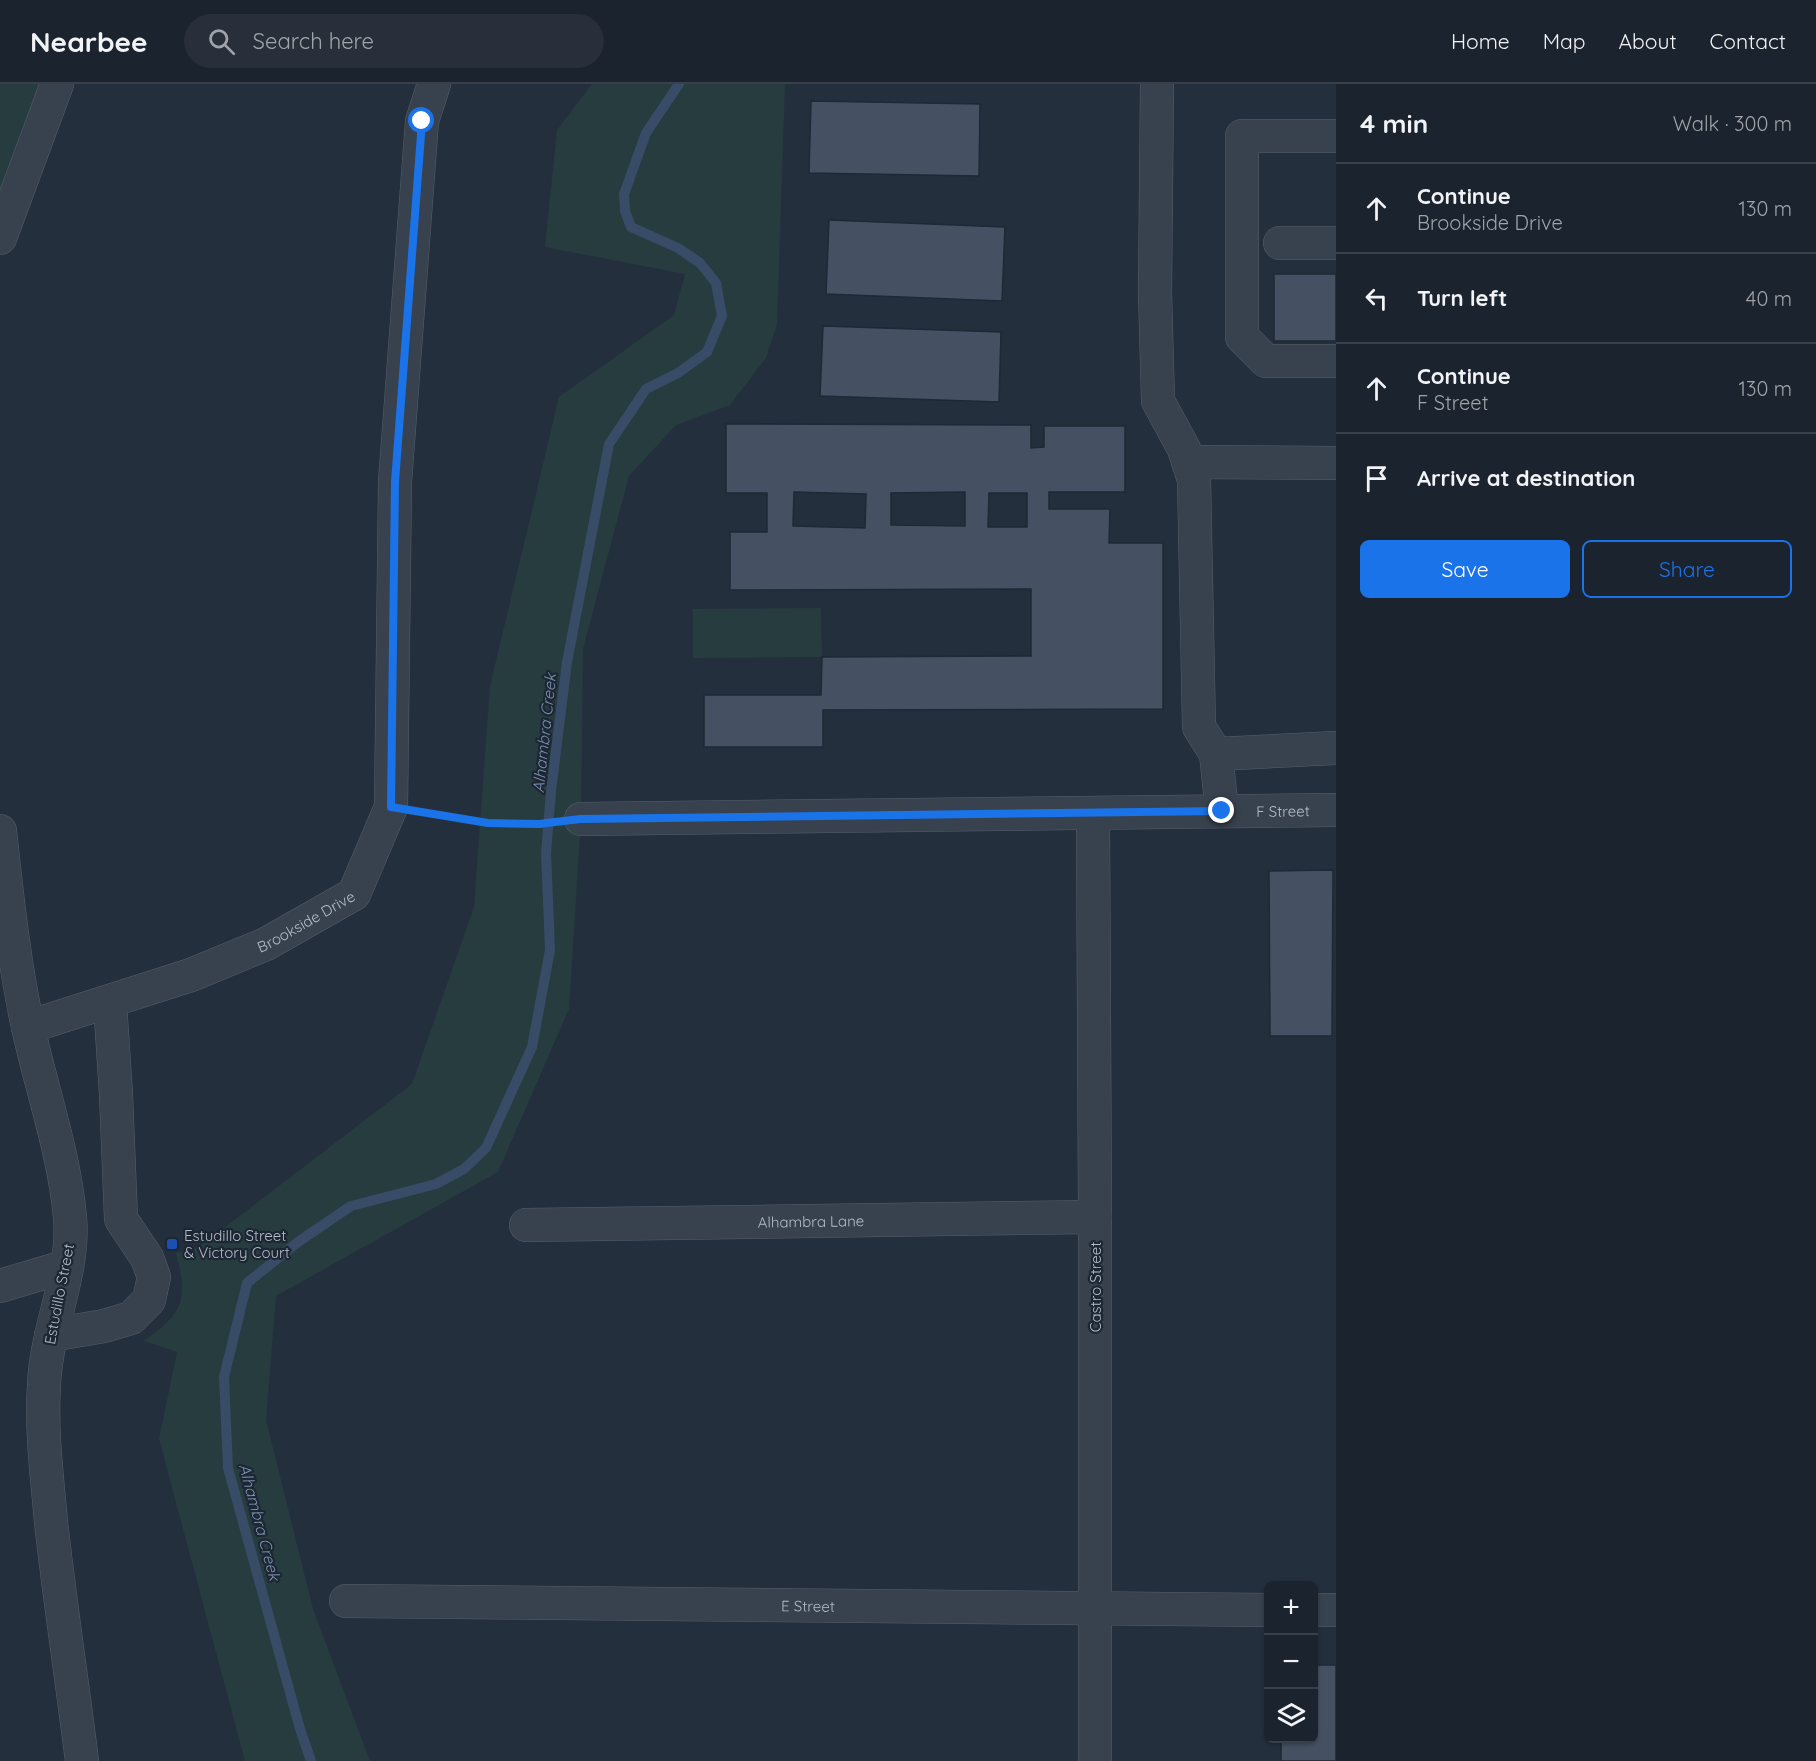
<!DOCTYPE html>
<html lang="en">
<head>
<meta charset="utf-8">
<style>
  body { margin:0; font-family:Quicksand,sans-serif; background:#282f3a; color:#f1f3f6 }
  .controls { position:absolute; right:18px; bottom:18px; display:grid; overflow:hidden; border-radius:9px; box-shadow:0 2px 4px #0004 }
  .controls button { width:54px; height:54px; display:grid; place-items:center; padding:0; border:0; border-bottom:2px solid #39404a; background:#1b232e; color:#f1f3f6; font:30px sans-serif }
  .stop { position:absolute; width:18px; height:18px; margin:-14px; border:4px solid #1a73e8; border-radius:50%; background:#fff }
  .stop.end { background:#1a73e8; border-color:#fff; box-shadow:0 2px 6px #0008 }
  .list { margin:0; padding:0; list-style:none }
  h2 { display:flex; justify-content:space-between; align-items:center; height:78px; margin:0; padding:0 24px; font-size:26px }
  h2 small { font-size:20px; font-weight:400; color:#a0a4aa }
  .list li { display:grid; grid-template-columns:39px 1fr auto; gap:18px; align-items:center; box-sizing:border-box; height:90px; padding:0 24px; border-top:2px solid #39404a }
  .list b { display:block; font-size:22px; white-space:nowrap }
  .list p { margin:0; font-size:20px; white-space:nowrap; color:#a0a4aa }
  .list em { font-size:20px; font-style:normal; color:#a0a4aa }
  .actions { display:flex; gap:12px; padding:18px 24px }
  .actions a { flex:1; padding:14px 0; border:2px solid #1a73e8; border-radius:9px; text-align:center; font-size:21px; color:#1a73e8 }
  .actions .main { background:#1a73e8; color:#fff }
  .icon { flex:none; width:33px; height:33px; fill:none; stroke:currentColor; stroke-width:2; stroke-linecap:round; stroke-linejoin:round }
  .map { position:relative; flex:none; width:1336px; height:1677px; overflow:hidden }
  header { display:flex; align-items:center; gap:36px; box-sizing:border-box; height:84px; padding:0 30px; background:#1b232e; border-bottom:2px solid #39404a }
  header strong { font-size:28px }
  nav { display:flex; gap:33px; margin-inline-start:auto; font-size:21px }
  .search { width:420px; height:54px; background:#282f3a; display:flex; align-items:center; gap:15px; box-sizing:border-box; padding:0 21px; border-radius:33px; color:#a0a4aa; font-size:22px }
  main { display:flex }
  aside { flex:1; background:#1b232e }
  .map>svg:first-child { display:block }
  .green { fill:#263c3f }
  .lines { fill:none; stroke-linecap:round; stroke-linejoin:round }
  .stream { stroke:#394c67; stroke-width:10 }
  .building { fill:#455162; stroke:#1f2835; stroke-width:1.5; fill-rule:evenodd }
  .minor-casing { stroke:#565f6c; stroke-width:34 }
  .path { stroke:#44595c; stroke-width:4; stroke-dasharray:4.5 4.5; stroke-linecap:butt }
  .minor { stroke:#38414e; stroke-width:33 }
  .route { stroke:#1a73e8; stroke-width:8 }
  .transit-dot { fill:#1a4fb4; stroke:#1d2633; stroke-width:2 }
  .labels { text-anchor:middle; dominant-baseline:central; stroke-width:4.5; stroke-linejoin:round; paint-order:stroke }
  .street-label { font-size:15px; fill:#b4bcc9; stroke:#1d2633 }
  .poi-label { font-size:15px; fill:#b4bcc9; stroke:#1d2633; text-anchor:start }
  .water-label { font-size:16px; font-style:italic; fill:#7c92b1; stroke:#1d2633 }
</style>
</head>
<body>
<header>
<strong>Nearbee</strong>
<div class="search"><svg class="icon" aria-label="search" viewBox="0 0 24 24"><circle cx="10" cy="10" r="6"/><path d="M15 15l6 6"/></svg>Search here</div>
<nav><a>Home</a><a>Map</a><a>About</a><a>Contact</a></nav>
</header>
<main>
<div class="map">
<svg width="1336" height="1677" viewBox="0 0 1336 1677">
  <rect width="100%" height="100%" fill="#242f3e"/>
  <path class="green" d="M0 0H57L0 150Z
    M592 0H785L777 240 766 274 730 321 676 341 629 392 583 565 581 735 569 925 498 1088 276 1212 266 1336 313 1525 370 1677H245L159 1355 177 1268 144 1257C183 1229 189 1216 176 1169L199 1163 412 1000 474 823 490 602 559 313 674 231 685 190 545 163 557 46Z
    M821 524 822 573 693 574V525Z"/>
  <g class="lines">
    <path class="stream" d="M311 1677 300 1645 228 1384 224 1293 247 1199 298 1158 351 1122 436 1100 464 1085 486 1064 532 963 550 866 546 769 551 707 567 578 609 360 646 305 678 289 707 268 722 232 716 199 700 179 678 164 631 143 625 127 624 110 646 49 679 0"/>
  </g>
  <path class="building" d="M811 17 980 20 979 92 809 89Z
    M829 136 1005 143 1002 217 826 210Z
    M1274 190H1336V257H1274Z
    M823 242 1001 248 999 318 820 312Z
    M726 340 1031 341V364L1044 363V342H1125V408H1049V425H1110L1109 459H1163V625L823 626V663H704V611H821L822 573 1031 572V505L730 506V448H767V409H726ZM794 408 866 410 865 444 793 442ZM965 408V442L891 441V409ZM989 409H1027V443H988Z
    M1333 786 1332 952H1270L1269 787Z
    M1314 1581H1336V1677H1281V1654H1314Z"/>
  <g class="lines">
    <g class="minor-casing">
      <g id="minor">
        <path d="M1157 0 1155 208 1158 317 1184 365 1194 396 1199 643 1216 670 1222 727"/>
        <path d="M1336 52H1242V253L1266 277H1336"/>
        <path d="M0 154 57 0"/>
        <path d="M1280 159H1336"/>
        <path d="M1188 378 1336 379"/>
        <path d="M1216 670 1336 664"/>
        <path d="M1093 730 1095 1133V1677"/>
        <path id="s1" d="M581 735 1336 726"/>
        <path d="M0 747C7 812 14 879 28 943 42 1007 64 1068 70 1133 75 1190 46 1244 44 1301 41 1346 47 1392 51 1438 60 1518 72 1597 82 1677"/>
        <path id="s2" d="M28 943 191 891 266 860 354 810 391 723 395 398 422 37 434 0"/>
        <path id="s3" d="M526 1141 1095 1133"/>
        <path d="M0 1202 67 1182"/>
        <path d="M51 1251 104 1242 131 1234 149 1216 154 1193 147 1174 121 1135 116 1010 110 919"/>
        <path id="s4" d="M346 1517 1268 1526"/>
        <path d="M1314 1526H1336"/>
      </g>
    </g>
    <path class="path" d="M424 729 488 739H548"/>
    <use href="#minor" class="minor"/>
  </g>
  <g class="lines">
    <path class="route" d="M422 37 395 398 391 723 488 739 539 740 580 735 1222 727"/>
  </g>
  <rect class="transit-dot" x="166" y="1154" width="12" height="12" rx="3"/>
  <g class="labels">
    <g class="street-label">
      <text stroke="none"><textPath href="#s1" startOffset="702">F Street</textPath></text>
      <text stroke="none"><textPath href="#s2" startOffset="298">Brookside Drive</textPath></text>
      <text stroke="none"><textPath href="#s3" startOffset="285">Alhambra Lane</textPath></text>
      <text transform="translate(1095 1203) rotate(-90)">Castro Street</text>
      <text transform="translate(59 1210) rotate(-79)">Estudillo Street</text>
      <text stroke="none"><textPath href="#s4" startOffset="462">E Street</textPath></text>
    </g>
    <g class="poi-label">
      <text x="184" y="1151">Estudillo Street<tspan x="184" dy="17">&amp; Victory Court</tspan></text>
    </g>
    <g class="water-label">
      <text transform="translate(544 649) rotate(-84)">Alhambra Creek</text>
      <text transform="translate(260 1438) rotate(75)">Alhambra Creek</text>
    </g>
  </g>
</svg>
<div class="controls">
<button>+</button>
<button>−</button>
<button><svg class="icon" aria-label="layers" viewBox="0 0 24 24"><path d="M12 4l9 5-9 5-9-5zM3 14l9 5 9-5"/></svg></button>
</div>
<div class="stop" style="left:422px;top:37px"></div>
<div class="stop end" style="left:1222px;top:727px"></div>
</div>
<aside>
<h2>4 min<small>Walk · 300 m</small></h2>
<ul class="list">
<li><svg class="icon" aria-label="ahead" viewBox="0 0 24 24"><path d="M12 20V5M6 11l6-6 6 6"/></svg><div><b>Continue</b><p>Brookside Drive</p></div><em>130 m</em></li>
<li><svg class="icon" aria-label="left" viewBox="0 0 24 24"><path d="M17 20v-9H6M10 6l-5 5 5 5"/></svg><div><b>Turn left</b></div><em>40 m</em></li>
<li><svg class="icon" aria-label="ahead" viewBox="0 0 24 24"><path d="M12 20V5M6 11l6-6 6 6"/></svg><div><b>Continue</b><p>F Street</p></div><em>130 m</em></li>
<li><svg class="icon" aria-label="arrive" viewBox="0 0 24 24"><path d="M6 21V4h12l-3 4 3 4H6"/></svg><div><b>Arrive at destination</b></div></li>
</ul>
<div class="actions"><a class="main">Save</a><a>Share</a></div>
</aside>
</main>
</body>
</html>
